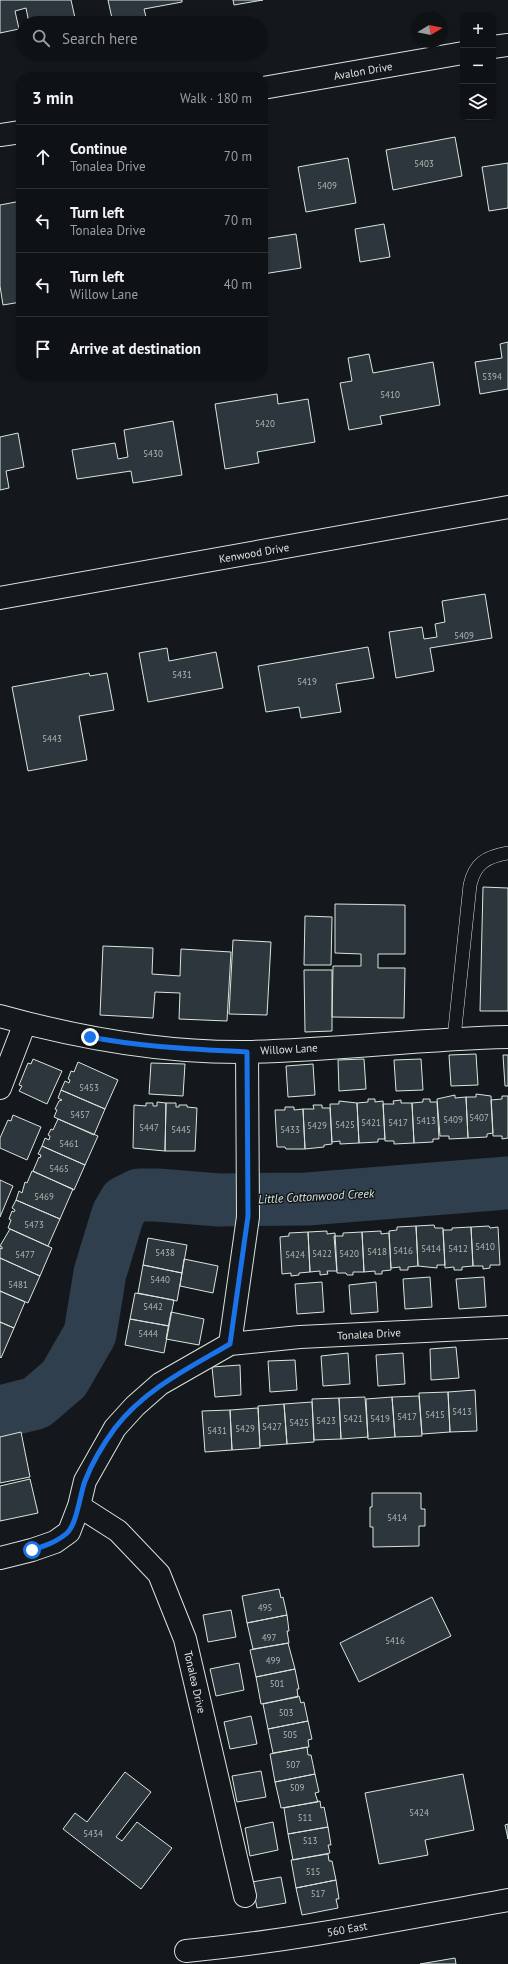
<!DOCTYPE html>
<html lang="en">
<head>
<meta charset="utf-8">
<style>
  body { margin:0; font-family:"PT Sans",sans-serif; background:#1d2022; color:#f1f3f6 }
  .controls { position:absolute; right:12px; top:12px; display:grid; overflow:hidden; border-radius:8px; box-shadow:0 1px 3px #0004 }
  .controls button { width:36px; height:36px; display:grid; place-items:center; padding:0; border:0; border-bottom:1px solid #2f3234; background:#0f1215; color:#f1f3f6; font:20px sans-serif }
  .compass { position:absolute; left:412px; top:12px; width:36px; height:36px; border-radius:50%; background:#0f1215; box-shadow:0 1px 3px #0004; rotate:80deg }
  .stop { position:absolute; width:12px; height:12px; margin:-9px; border:3px solid #1a73e8; border-radius:50%; background:#fff }
  .stop.end { background:#1a73e8; border-color:#fff; box-shadow:0 1px 4px #0008 }
  .list { margin:0; padding:0; list-style:none }
  h2 { display:flex; justify-content:space-between; align-items:center; height:52px; margin:0; padding:0 16px; font-size:17px }
  h2 small { font-size:13px; font-weight:400; color:#9b9ea0 }
  .list li { display:grid; grid-template-columns:26px 1fr auto; gap:12px; align-items:center; box-sizing:border-box; height:64px; padding:0 16px; border-top:1px solid #2f3234 }
  .list b { display:block; font-size:15px; white-space:nowrap }
  .list p { margin:0; font-size:13px; white-space:nowrap; color:#9b9ea0 }
  .list em { font-size:13px; font-style:normal; color:#9b9ea0 }
  .icon { flex:none; width:22px; height:22px; fill:none; stroke:currentColor; stroke-width:2; stroke-linecap:round; stroke-linejoin:round }
  .map { position:relative; flex:none; width:508px; height:1964px; overflow:hidden }
  .search { position:absolute; background:#0f1215; box-shadow:0 1px 3px #0004; left:16px; top:16px; width:252px; height:44px; display:flex; align-items:center; gap:10px; box-sizing:border-box; padding:0 14px; border-radius:22px; color:#9b9ea0; font-size:15px }
  .panel { position:absolute; background:#0f1215; box-shadow:0 1px 3px #0004; left:16px; top:72px; width:252px; height:308px; border-radius:16px }
  .map>svg:first-child { display:block }
  .lines { fill:none; stroke-linecap:round; stroke-linejoin:round }
  .river { stroke:#2f3f4d; stroke-width:53 }
  .building { fill:#2c363c; stroke:#d8e6dc }
  .lane-casing { stroke:#d8e6dc; stroke-width:14 }
  .street-casing { stroke:#d8e6dc; stroke-width:24 }
  .lane { stroke:#14181c; stroke-width:13 }
  .street { stroke:#14181c; stroke-width:22 }
  .route { stroke:#1a73e8; stroke-width:5 }
  .labels { text-anchor:middle; dominant-baseline:central; stroke-width:3; stroke-linejoin:round; paint-order:stroke }
  .number-label { font-size:9px; fill:#adbab4 }
  .street-label { font-size:11px; fill:#d8e6dc; stroke:#14181c }
  .water-label { font-size:12px; font-style:italic; fill:#d8e6dc; stroke:#14181c }
</style>
</head>
<body>
<div class="map">
<svg width="508" height="1964" viewBox="0 0 508 1964">
  <rect width="100%" height="100%" fill="#14181c"/>
  <g class="lines">
    <path class="river" d="M0 1412 36 1403 64 1379 90 1334 100 1273 118 1214 125 1202 139 1195H157L219 1200 307 1199 508 1183"/>
  </g>
  <path class="building" d="M0 0H71L75 18 52 23H29L26 8 15 11 19 29 0 33Z
    M108 0H182V2L144 9 146 17 113 23Z
    M233 0H263L234 5Z
    M455 137 462 176 393 190 386 150Z
    M348 158 356 203 306 212 298 167Z
    M508 163V208L489 211 482 167Z
    M21 201V302L3 305 0 286V205Z
    M384 224 390 257 360 262 355 229Z
    M296 234 301 268 263 274V239Z
    M508 342V389L480 394 475 362 502 358 500 344Z
    M369 354 373 373 433 362 440 405 380 416 382 424 349 430 340 383 352 381 348 358Z
    M277 394 278 404 308 399 315 442 257 452 259 463 225 469 215 404Z
    M173 421 182 475 133 483 131 471 77 479 72 450 115 443 118 459 128 457 124 430Z
    M18 433 24 467 6 471 9 488 0 490V437Z
    M485 594 492 638 430 648 434 671 396 678 389 632 422 627 424 639 437 637 435 624 445 622 442 601Z
    M368 647 374 678 336 684 341 712 301 718 299 707 266 712 258 666Z
    M167 648 169 661 216 652 223 688 148 702 139 653Z
    M89 673 90 676 107 673 114 710 79 716 87 760 28 771 12 687Z
    M483 887 508 888V1011H480Z
    M335 904 405 905V954H378V968H405L404 1018 332 1017 333 966H361V954L335 953Z
    M305 916 332 917 331 965H304Z
    M233 940 271 942 267 1015 229 1014Z
    M103 946 153 948 152 974 180 976 181 949 231 952 227 1021 179 1019 180 993 155 992 153 1018 100 1015Z
    M304 970H332V1031L305 1032Z
    M476 1054 478 1085 451 1086 449 1055Z
    M503 1055H508V1086H505Z
    M33 1059 62 1071 47 1104 19 1091 22 1086 19 1085 28 1063 31 1064Z
    M364 1059 366 1089 339 1091 338 1060Z
    M421 1059 423 1090 396 1091 394 1060Z
    M78 1062 118 1080 105 1109 61 1090 65 1081 69 1083 70 1080 68 1079 71 1071 74 1072Z
    M151 1063 185 1064 183 1096 149 1094Z
    M313 1064 315 1095 288 1097 286 1066Z
    M61 1090 105 1109 94 1135 54 1117 57 1110 55 1109 59 1101 62 1100 58 1098Z
    M476 1094 491 1096 493 1133 487 1134V1137L468 1138 466 1097H476Z
    M455 1095V1098L466 1097 468 1138 449 1139V1136H440L437 1099Z
    M502 1096H508V1138L502 1139V1136H493L491 1100 502 1099Z
    M368 1099H375V1102L383 1101 385 1139H378V1142L359 1143 357 1103 368 1102Z
    M423 1099H430V1102H437L439 1139H433V1142L414 1143 412 1103 423 1102Z
    M401 1100V1103H412L414 1143 394 1144V1141H385L383 1104H394L393 1101Z
    M339 1101 357 1103 359 1143 340 1144V1141L332 1142 330 1104H339Z
    M157 1102 166 1103 165 1151 133 1148 134 1105 146 1106V1103H153V1106H157Z
    M166 1103H176V1107H179V1105H187V1107L197 1108 195 1151H165Z
    M313 1105H322V1108H330L332 1144 324 1145V1147L305 1149 303 1109H314Z
    M285 1107H294V1110L303 1109 305 1149H286L285 1147H277L275 1110H285Z
    M13 1115 41 1127 27 1160 0 1148V1138L8 1120 11 1121Z
    M58 1119 98 1136 85 1165 42 1146 45 1138 49 1140 50 1136 48 1135 51 1129 53 1130Z
    M42 1146 85 1165 74 1190 33 1171 39 1157 40 1158 41 1155 38 1154Z
    M32 1171 73 1189 60 1219 16 1200 19 1191 22 1193 25 1182 27 1183Z
    M0 1180 13 1186 0 1217Z
    M16 1200 60 1219 48 1246 8 1228 11 1220 9 1219 12 1211 14 1212 15 1210 12 1208Z
    M434 1225 435 1228H443L445 1265H437V1268L418 1266 416 1226Z
    M416 1226 418 1266 408 1267V1270H400V1267L391 1268 389 1231 397 1230V1227Z
    M489 1226 490 1228 498 1227 500 1265H490V1268L483 1269V1266H473L471 1227Z
    M471 1227 473 1266 462 1267V1270H454V1267L445 1268 443 1230H452V1228Z
    M10 1229 52 1248 40 1276 0 1258V1248L2 1249V1247L0 1246Z
    M327 1231V1234L335 1233 337 1271H327L328 1274 320 1275V1271L310 1272 308 1232Z
    M381 1231V1234L389 1233 391 1270 382 1271V1274H375V1271L364 1272 362 1232Z
    M308 1232 310 1272 299 1273V1275L291 1276V1273L282 1274 280 1237 289 1236V1233Z
    M362 1232 364 1272H353V1275H347L346 1273H337L334 1236H343V1233Z
    M148 1238 187 1245 182 1273 143 1265Z
    M0 1258 40 1276 28 1303 0 1291Z
    M184 1259 218 1266 213 1293 180 1286Z
    M143 1265 182 1273 177 1301 138 1293Z
    M430 1277 432 1307 405 1309 403 1279Z
    M484 1277 486 1307 459 1309 456 1279Z
    M322 1282 324 1312 297 1314 295 1284Z
    M376 1282 378 1312 351 1314 349 1285Z
    M0 1291 25 1302 14 1328 0 1322Z
    M135 1293 174 1300 169 1326 130 1319Z
    M171 1312 204 1319 199 1345 166 1339Z
    M130 1319 169 1326 164 1353 125 1345Z
    M0 1322 14 1328 1 1358 0 1357Z
    M456 1347 459 1378 431 1380 430 1349Z
    M348 1353 350 1384 323 1386 321 1356Z
    M403 1353 405 1384 378 1386 376 1355Z
    M295 1360 297 1390 270 1392 268 1361Z
    M240 1365 241 1395 215 1397 212 1367Z
    M475 1390 477 1431 450 1432 448 1392Z
    M448 1392 450 1432 422 1434 419 1393Z
    M419 1396 422 1436 395 1437 392 1397Z
    M365 1397 368 1437 341 1439 339 1398Z
    M392 1397 395 1437 368 1439 366 1399Z
    M339 1398 341 1439 314 1440 312 1399Z
    M312 1402 314 1442 287 1444 284 1404Z
    M284 1404 287 1444 260 1446 258 1406Z
    M258 1408 260 1448 232 1450 230 1410Z
    M230 1410 232 1450 205 1452 202 1411Z
    M21 1432 30 1477 0 1483V1437Z
    M30 1479 38 1513 0 1521V1486Z
    M372 1493H421V1509H425V1526H419V1546L373 1547V1527H370V1507H372Z
    M279 1589 281 1598 283 1597 287 1615 247 1623 242 1596Z
    M432 1597 451 1636 359 1682 340 1643Z
    M231 1610 236 1637 208 1642 203 1615Z
    M287 1615 289 1631H287L289 1643 253 1649 247 1623Z
    M288 1643 295 1669 256 1677 250 1650Z
    M239 1663 244 1690 216 1696 210 1669Z
    M295 1669 299 1689H297L298 1697 261 1704 256 1677Z
    M299 1696 301 1703 304 1702 308 1721 268 1729 263 1704Z
    M251 1716 257 1744 230 1749 224 1722Z
    M308 1721 312 1739 308 1740 309 1747 273 1753 268 1729Z
    M307 1747 308 1755H311L315 1774 275 1782 270 1754Z
    M261 1771 266 1797 237 1802 232 1776Z
    M125 1772 151 1792 116 1837 122 1841 137 1822 172 1848 141 1889 63 1829 75 1813 87 1822Z
    M315 1774 319 1792 315 1793 318 1802 281 1808 275 1782Z
    M463 1774 474 1830 425 1840 428 1855 379 1864 365 1793Z
    M320 1801 321 1808 324 1807 328 1827 288 1834 284 1808Z
    M273 1822 278 1850 250 1856 245 1828Z
    M508 1824V1839L505 1825Z
    M328 1827 331 1845H328L330 1853 293 1860 288 1834Z
    M328 1854 329 1861H332L336 1880 296 1888 291 1860Z
    M281 1877 286 1903 257 1908 252 1882Z
    M336 1880 339 1899H336L338 1908 302 1915 296 1888Z
    M455 1958 456 1964H420Z"/>
  <g class="lines">
    <g class="lane-casing">
      <path id="lane" d="M454 1038 470 885C475 863 486 857 508 853"/>
    </g>
    <g class="street-casing">
      <path id="street" d="M493 47 508 45
        M263 88 463 53
        M0 135 21 132
        M0 598 508 507
        M0 1016C79 1038 165 1053 248 1052 335 1050 421 1039 508 1037
        M0 1088 25 1023
        M230 1344 248 1217 247 1052
        M79 1506 118 1531 159 1574 185 1639 245 1896
        M0 1558 32 1550 55 1542 69 1532 79 1506 85 1481 115 1428 135 1406 160 1384 230 1344 300 1337 508 1327
        M186 1951C294 1941 401 1919 508 1900"/>
    </g>
    <use href="#lane" class="lane"/>
    <use href="#street" class="street"/>
  </g>
  <g class="lines">
    <path class="route" d="M32 1550C44 1546 57 1542 67 1533 77 1524 80 1494 85 1481 92 1463 104 1443 115 1428 145 1389 189 1368 230 1344L248 1216 247 1052C194 1049 142 1047 90 1037"/>
  </g>
  <g class="labels">
    <g class="number-label">
      <text x="424" y="163">5403</text>
      <text x="327" y="185">5409</text>
      <text x="492" y="376">5394</text>
      <text x="390" y="394">5410</text>
      <text x="265" y="423">5420</text>
      <text x="153" y="453">5430</text>
      <text x="464" y="635">5409</text>
      <text x="182" y="674">5431</text>
      <text x="307" y="681">5419</text>
      <text x="52" y="738">5443</text>
      <text x="89" y="1087">5453</text>
      <text x="80" y="1114">5457</text>
      <text x="479" y="1117">5407</text>
      <text x="453" y="1119">5409</text>
      <text x="426" y="1120">5413</text>
      <text x="371" y="1122">5421</text>
      <text x="398" y="1122">5417</text>
      <text x="345" y="1124">5425</text>
      <text x="317" y="1125">5429</text>
      <text x="149" y="1127">5447</text>
      <text x="181" y="1129">5445</text>
      <text x="290" y="1129">5433</text>
      <text x="69" y="1143">5461</text>
      <text x="59" y="1168">5465</text>
      <text x="44" y="1196">5469</text>
      <text x="34" y="1224">5473</text>
      <text x="485" y="1246">5410</text>
      <text x="431" y="1248">5414</text>
      <text x="458" y="1248">5412</text>
      <text x="403" y="1250">5416</text>
      <text x="377" y="1251">5418</text>
      <text x="165" y="1252">5438</text>
      <text x="322" y="1253">5422</text>
      <text x="349" y="1253">5420</text>
      <text x="25" y="1254">5477</text>
      <text x="295" y="1254">5424</text>
      <text x="160" y="1279">5440</text>
      <text x="18" y="1284">5481</text>
      <text x="153" y="1306">5442</text>
      <text x="148" y="1333">5444</text>
      <text x="462" y="1411">5413</text>
      <text x="435" y="1414">5415</text>
      <text x="407" y="1416">5417</text>
      <text x="353" y="1418">5421</text>
      <text x="380" y="1418">5419</text>
      <text x="326" y="1420">5423</text>
      <text x="299" y="1422">5425</text>
      <text x="272" y="1426">5427</text>
      <text x="245" y="1428">5429</text>
      <text x="217" y="1430">5431</text>
      <text x="397" y="1517">5414</text>
      <text x="265" y="1607">495</text>
      <text x="269" y="1637">497</text>
      <text x="395" y="1640">5416</text>
      <text x="273" y="1660">499</text>
      <text x="277" y="1683">501</text>
      <text x="286" y="1712">503</text>
      <text x="290" y="1734">505</text>
      <text x="293" y="1764">507</text>
      <text x="297" y="1787">509</text>
      <text x="419" y="1812">5424</text>
      <text x="305" y="1817">511</text>
      <text x="93" y="1833">5434</text>
      <text x="310" y="1840">513</text>
      <text x="313" y="1871">515</text>
      <text x="318" y="1893">517</text>
    </g>
    <g class="street-label">
      <text transform="translate(363 71) rotate(-10)">Avalon Drive</text>
      <text transform="translate(254 553) rotate(-10)">Kenwood Drive</text>
      <text transform="translate(289 1049) rotate(-3)">Willow Lane</text>
      <text transform="translate(369 1334) rotate(-3)">Tonalea Drive</text>
      <text transform="translate(195 1682) rotate(77)">Tonalea Drive</text>
      <text transform="translate(347 1929) rotate(-10)">560 East</text>
    </g>
    <g class="water-label">
      <text transform="translate(316 1196) rotate(-3)">Little Cottonwood Creek</text>
    </g>
  </g>
</svg>
<div class="controls">
<button>+</button>
<button>−</button>
<button><svg class="icon" aria-label="layers" viewBox="0 0 24 24"><path d="M12 4l9 5-9 5-9-5zM3 14l9 5 9-5"/></svg></button>
</div>
<svg class="compass" viewBox="-18 -18 36 36"><path d="M0-13l5 13h-10z" fill="#e53935"/><path d="M0 13l5-13h-10z" fill="#9b9ea0"/></svg>
<div class="stop" style="left:32px;top:1550px"></div>
<div class="stop end" style="left:90px;top:1037px"></div>
<div class="search"><svg class="icon" aria-label="search" viewBox="0 0 24 24"><circle cx="10" cy="10" r="6"/><path d="M15 15l6 6"/></svg>Search here</div>
<section class="panel">
<h2>3 min<small>Walk · 180 m</small></h2>
<ul class="list">
<li><svg class="icon" aria-label="ahead" viewBox="0 0 24 24"><path d="M12 20V5M6 11l6-6 6 6"/></svg><div><b>Continue</b><p>Tonalea Drive</p></div><em>70 m</em></li>
<li><svg class="icon" aria-label="left" viewBox="0 0 24 24"><path d="M17 20v-9H6M10 6l-5 5 5 5"/></svg><div><b>Turn left</b><p>Tonalea Drive</p></div><em>70 m</em></li>
<li><svg class="icon" aria-label="left" viewBox="0 0 24 24"><path d="M17 20v-9H6M10 6l-5 5 5 5"/></svg><div><b>Turn left</b><p>Willow Lane</p></div><em>40 m</em></li>
<li><svg class="icon" aria-label="arrive" viewBox="0 0 24 24"><path d="M6 21V4h12l-3 4 3 4H6"/></svg><div><b>Arrive at destination</b></div></li>
</ul>
</section>
</div>
</body>
</html>
